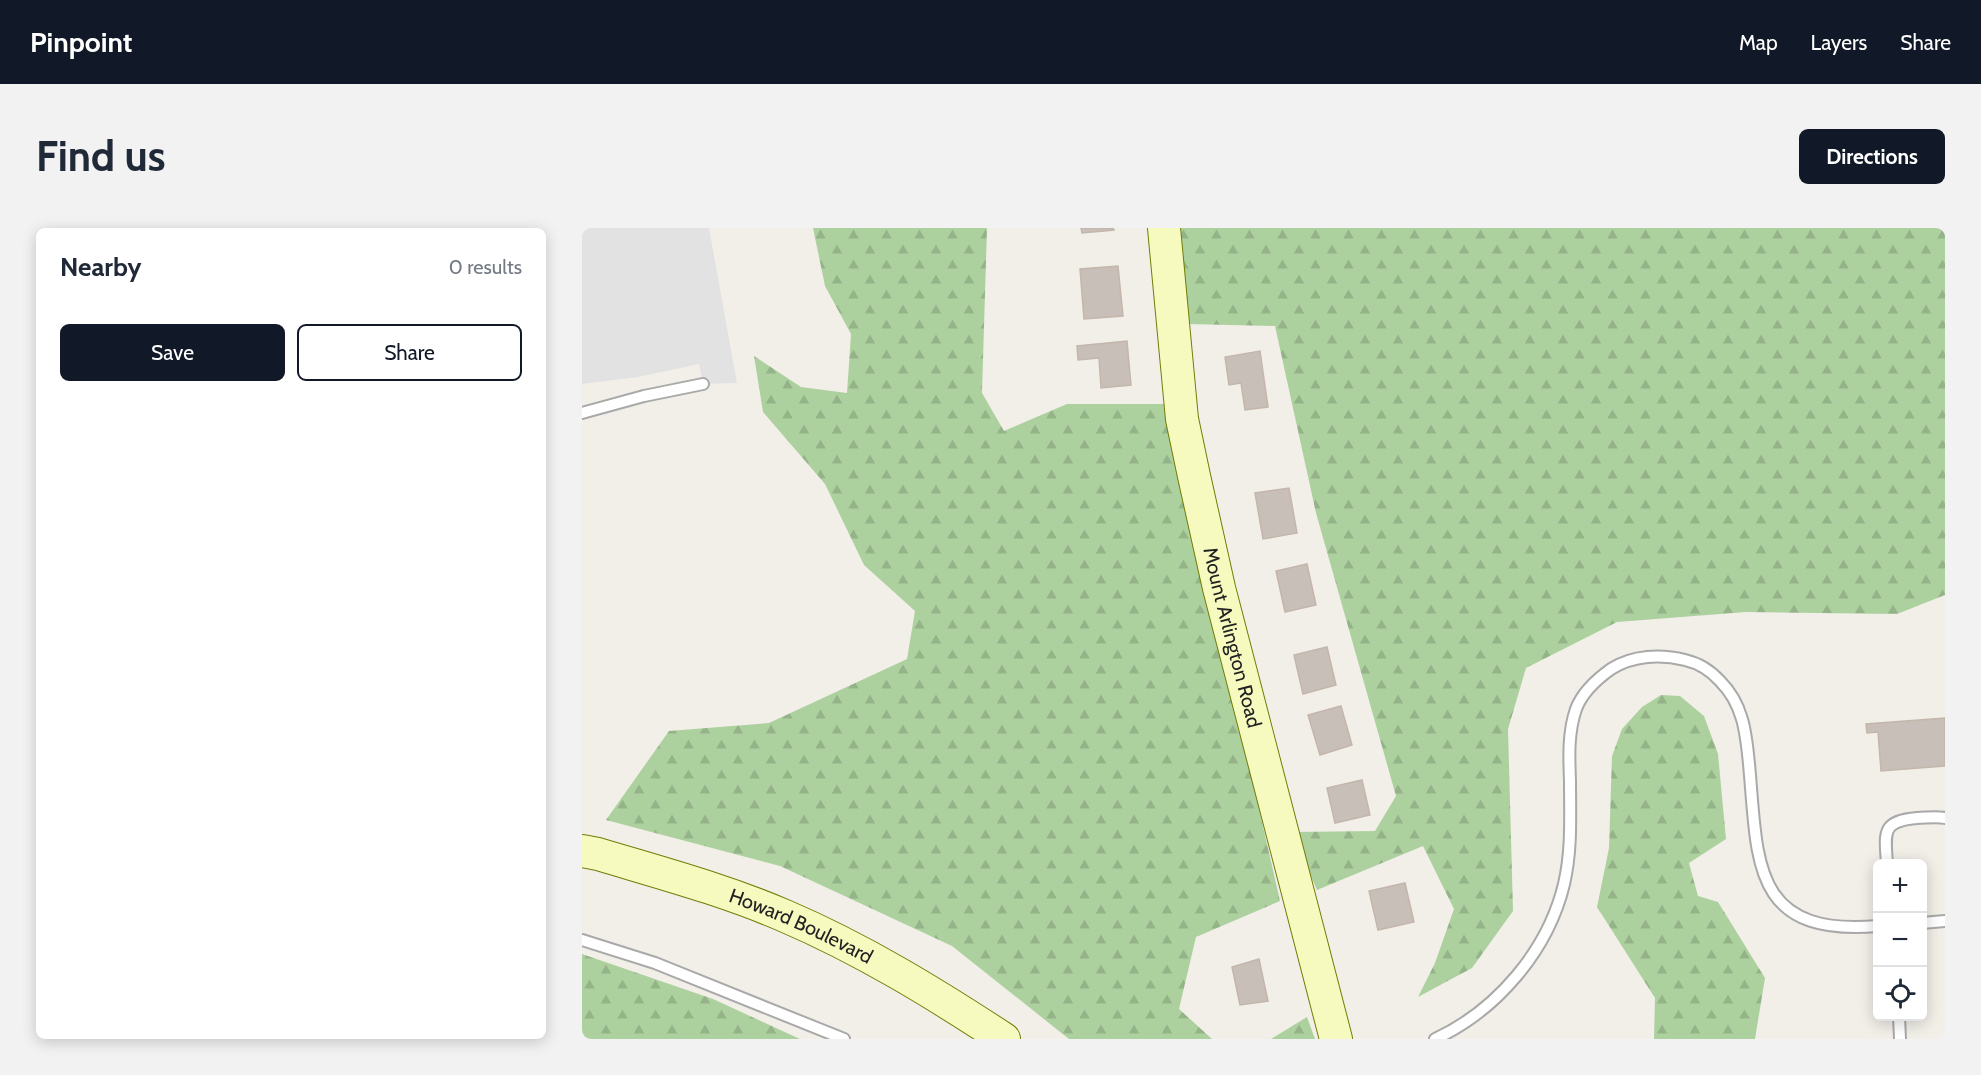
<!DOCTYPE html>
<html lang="en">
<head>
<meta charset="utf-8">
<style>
  body { margin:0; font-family:Cabin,sans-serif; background:#f2f2f3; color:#1f2937 }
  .controls { position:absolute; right:18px; bottom:18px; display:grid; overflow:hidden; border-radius:9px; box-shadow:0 3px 15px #0003 }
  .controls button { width:54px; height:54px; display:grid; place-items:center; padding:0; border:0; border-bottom:2px solid #e0e1e3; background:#fff; color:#1f2937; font:30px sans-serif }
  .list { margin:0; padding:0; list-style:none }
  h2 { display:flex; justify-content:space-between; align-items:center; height:78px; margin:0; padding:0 24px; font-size:26px }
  h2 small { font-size:20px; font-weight:400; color:#747a83 }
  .actions { display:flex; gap:12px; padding:18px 24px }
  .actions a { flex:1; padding:14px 0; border:2px solid #111827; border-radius:9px; text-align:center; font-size:21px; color:#111827 }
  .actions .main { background:#111827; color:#fff }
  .icon { flex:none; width:33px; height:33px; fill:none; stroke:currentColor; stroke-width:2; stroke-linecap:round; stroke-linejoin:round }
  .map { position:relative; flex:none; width:1363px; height:811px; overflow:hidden; border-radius:9px }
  header { display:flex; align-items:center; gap:36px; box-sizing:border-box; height:84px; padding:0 30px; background:#111827; color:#fff }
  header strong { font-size:28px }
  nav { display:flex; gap:33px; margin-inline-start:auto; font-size:21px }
  .intro { display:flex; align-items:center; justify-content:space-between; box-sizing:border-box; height:144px; padding:0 36px }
  h1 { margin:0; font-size:42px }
  .button { padding:15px 27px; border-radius:9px; background:#111827; color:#fff; font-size:21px; font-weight:700 }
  main { display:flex; gap:36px; padding:0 36px }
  aside { flex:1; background:#fff; border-radius:9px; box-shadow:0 3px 15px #0003 }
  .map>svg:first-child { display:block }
  .forest { fill:url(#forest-firs) }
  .parking { fill:#e2e2e2 }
  .building { fill:#c7bfb8; stroke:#c4b6ab; stroke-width:1.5 }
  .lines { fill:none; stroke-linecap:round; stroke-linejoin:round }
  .lane-casing { stroke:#a9a9a9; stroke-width:14 }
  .secondary-casing { stroke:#707d05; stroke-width:34 }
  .lane { stroke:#fff; stroke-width:10 }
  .secondary { stroke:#f7fabf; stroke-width:32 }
  .labels { text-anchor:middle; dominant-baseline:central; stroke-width:6; stroke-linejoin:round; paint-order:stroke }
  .street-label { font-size:20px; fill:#222; stroke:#fff }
</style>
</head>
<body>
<header>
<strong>Pinpoint</strong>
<nav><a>Map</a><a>Layers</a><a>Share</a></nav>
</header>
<div class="intro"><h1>Find us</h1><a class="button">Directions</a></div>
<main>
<aside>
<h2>Nearby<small>0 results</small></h2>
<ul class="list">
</ul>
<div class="actions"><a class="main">Save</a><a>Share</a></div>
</aside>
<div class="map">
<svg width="1363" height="811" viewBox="0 0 1363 811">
  <defs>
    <pattern id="forest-firs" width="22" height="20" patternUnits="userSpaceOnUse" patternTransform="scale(1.5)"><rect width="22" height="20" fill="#add19e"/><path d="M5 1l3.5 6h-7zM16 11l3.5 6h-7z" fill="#95b388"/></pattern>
  </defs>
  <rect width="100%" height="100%" fill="#f2efe9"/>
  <path class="forest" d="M231 0H405L400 165 422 203 485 176H585L698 673 614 709 597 781 630 811H487L370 718 198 638 24 592 87 503 187 495 325 431 333 383 282 337 243 256 181 184 172 128 219 159 265 165 269 106 243 58Z
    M597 0H1363V367L1315 386 1164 384 1035 394 944 440 926 501 931 683 890 740 836 769 853 735 872 681 841 618 735 662 710 604 793 603 814 568 734 285 693 98 605 96Z
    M1079 467 1098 468 1122 488 1136 526 1144 611 1107 635 1116 668 1136 674 1183 750 1173 811H1072L1073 770 1015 679 1027 620 1030 528 1040 501 1060 479Z
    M0 726 131 771 218 811H0Z
    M725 789 733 811H689Z"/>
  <path class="parking" d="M0 0H127L155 155 121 156 117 136 56 149 0 156Z"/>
  <path class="building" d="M499 0H531L532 2 500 5Z
    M536 38 541 88 502 91 498 41Z
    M545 113 549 157 519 160 517 130 496 132 495 118Z
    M678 123 686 179 663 182 659 155 647 157 643 129Z
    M707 260 715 305 681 311 673 265Z
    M725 336 734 377 703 384 694 343Z
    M745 419 754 457 721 466 712 427Z
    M759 478 770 517 738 527 726 487Z
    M1363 490V538L1299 543 1296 504 1285 505 1284 496Z
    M780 552 788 587 753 595 745 560Z
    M823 655 832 694 796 702 787 663Z
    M677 731 686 773 658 777 650 739Z"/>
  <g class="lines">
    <g class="lane-casing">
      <path id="lane" d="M0 185 62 168 121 156
        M1305 636C1303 605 1299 593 1335 590 1344 590 1354 588 1363 590
        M1340 695 1363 693
        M0 712 73 735 262 811
        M1317 788 1318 811
        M853 811C914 783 966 723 982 656 990 622 988 588 988 553 987 529 986 504 994 481 1000 465 1015 451 1029 441 1051 427 1079 426 1103 432 1116 435 1129 443 1138 453 1161 476 1164 504 1167 536 1176 632 1168 709 1296 698"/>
    </g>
    <g class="secondary-casing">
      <g id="secondary">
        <path id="s1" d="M582 0 600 191 612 248 637 360 754 811"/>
        <path id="s2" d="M0 623 16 626C79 645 143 662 203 688 280 721 352 765 422 811"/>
      </g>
    </g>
    <use href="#lane" class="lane"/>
    <use href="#secondary" class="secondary"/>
  </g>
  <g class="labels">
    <g class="street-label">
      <text stroke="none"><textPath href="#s1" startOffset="416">Mount Arlington Road</textPath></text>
      <text stroke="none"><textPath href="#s2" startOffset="232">Howard Boulevard</textPath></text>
    </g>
  </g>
</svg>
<div class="controls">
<button>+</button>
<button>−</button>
<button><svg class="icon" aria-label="locate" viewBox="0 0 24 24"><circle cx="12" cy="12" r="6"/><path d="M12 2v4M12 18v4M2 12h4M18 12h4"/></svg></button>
</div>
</div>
</main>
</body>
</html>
